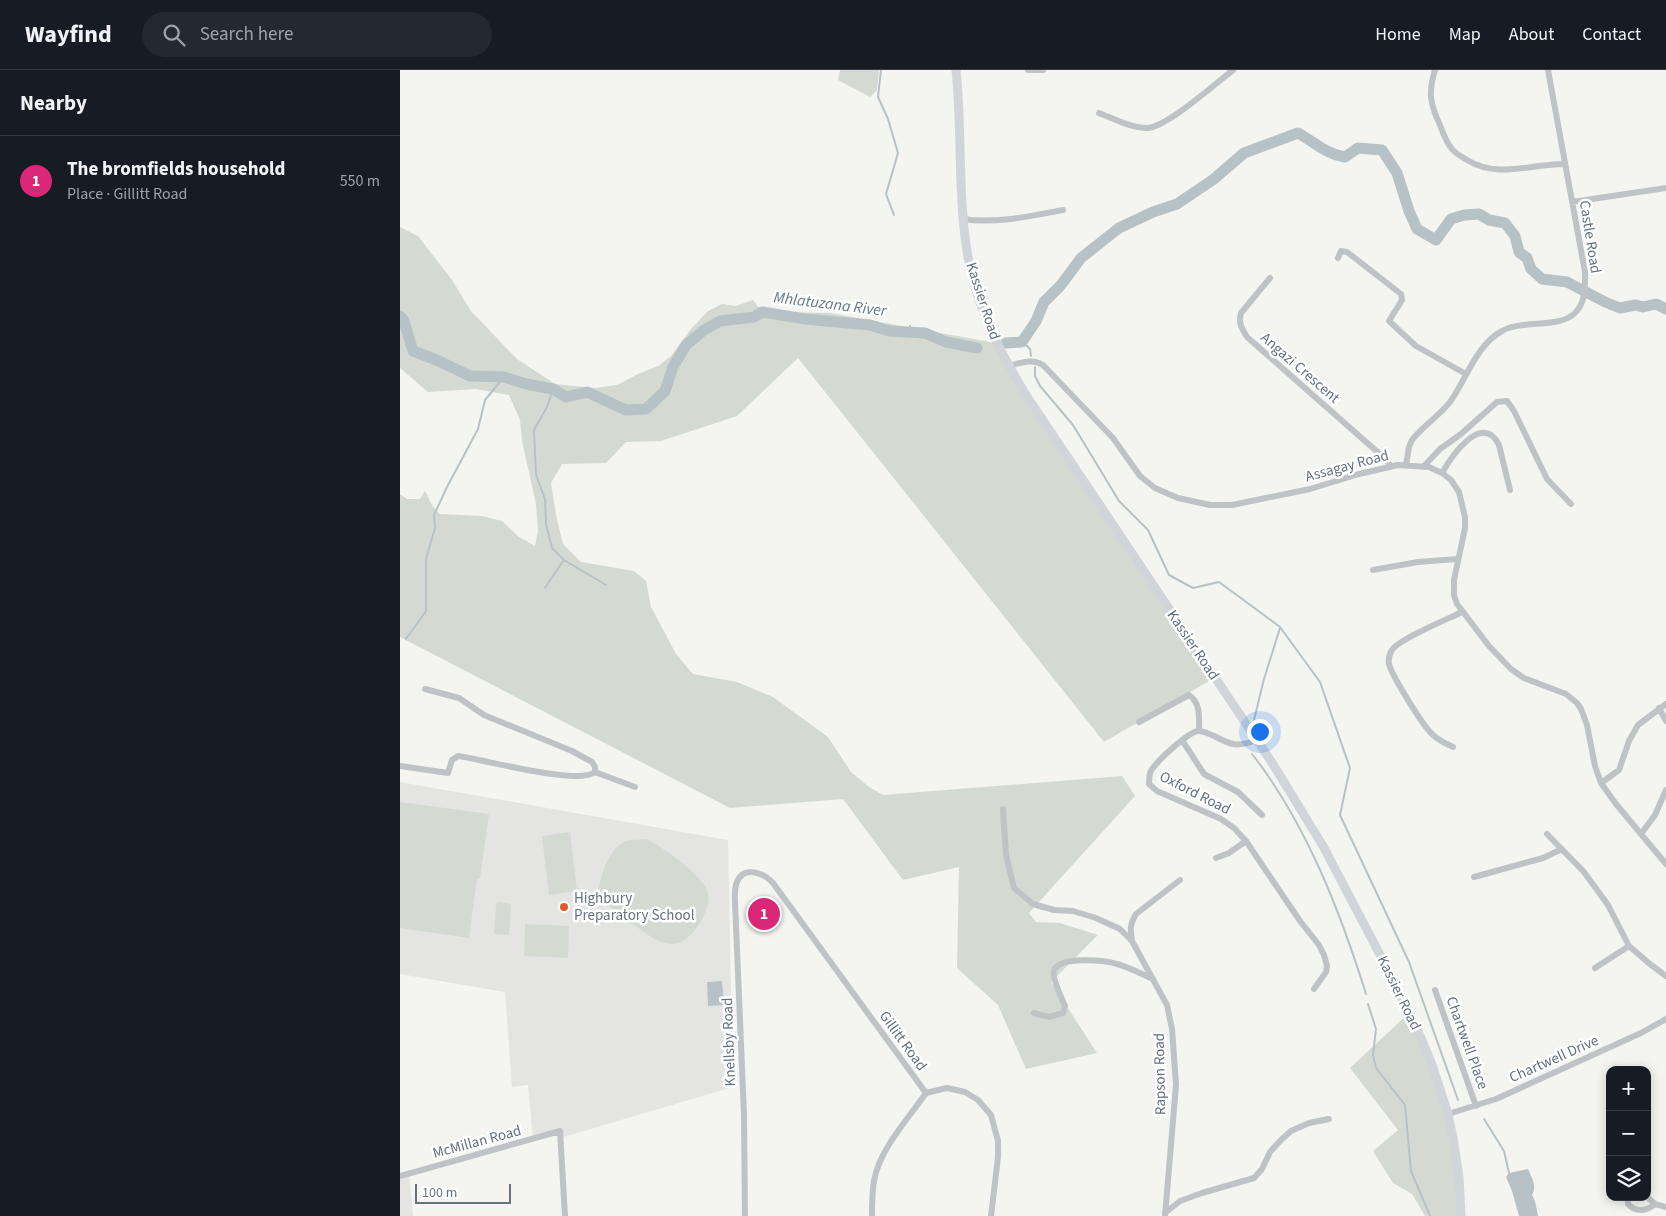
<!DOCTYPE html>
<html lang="en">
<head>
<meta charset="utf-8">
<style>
  body { margin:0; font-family:"Source Sans 3",sans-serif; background:#242831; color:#f1f3f6 }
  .controls { position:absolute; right:15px; bottom:15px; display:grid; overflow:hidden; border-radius:10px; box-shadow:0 2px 12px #0003 }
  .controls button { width:45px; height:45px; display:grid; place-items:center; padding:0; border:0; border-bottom:1px solid #363941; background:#171b24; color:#f1f3f6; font:25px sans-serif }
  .scale { position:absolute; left:15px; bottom:12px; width:96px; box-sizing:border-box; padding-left:5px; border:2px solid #647280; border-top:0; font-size:14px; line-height:18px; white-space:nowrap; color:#647280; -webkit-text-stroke:4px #fff; paint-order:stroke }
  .you { position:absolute; left:859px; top:661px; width:18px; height:18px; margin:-12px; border:4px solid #fff; border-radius:50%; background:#1a73e8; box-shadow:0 0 0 8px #1a73e833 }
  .badge { display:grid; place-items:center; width:32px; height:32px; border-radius:50%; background:#db2777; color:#fff; font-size:16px; font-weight:700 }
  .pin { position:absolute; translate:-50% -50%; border:2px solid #fff; box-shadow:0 1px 5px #0006 }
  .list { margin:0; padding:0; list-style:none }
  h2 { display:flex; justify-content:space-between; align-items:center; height:65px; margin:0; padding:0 20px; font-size:21px }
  h2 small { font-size:16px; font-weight:400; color:#9ea1a6 }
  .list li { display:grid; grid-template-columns:32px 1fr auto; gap:15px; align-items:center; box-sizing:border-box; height:90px; padding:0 20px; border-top:1px solid #363941 }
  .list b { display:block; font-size:19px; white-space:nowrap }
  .list p { margin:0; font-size:16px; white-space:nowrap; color:#9ea1a6 }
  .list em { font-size:16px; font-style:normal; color:#9ea1a6 }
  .icon { flex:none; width:28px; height:28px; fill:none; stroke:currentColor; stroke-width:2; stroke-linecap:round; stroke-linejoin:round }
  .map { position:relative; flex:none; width:1266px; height:1146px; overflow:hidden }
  header { display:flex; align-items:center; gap:30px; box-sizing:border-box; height:70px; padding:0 25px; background:#171b24; border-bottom:1px solid #363941 }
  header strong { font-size:24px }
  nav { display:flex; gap:28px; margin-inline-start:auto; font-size:18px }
  .search { width:350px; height:45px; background:#242831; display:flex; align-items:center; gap:12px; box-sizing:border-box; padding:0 18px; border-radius:28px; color:#9ea1a6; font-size:19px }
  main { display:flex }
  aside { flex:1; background:#171b24 }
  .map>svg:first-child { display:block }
  .built { fill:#e4e5e3 }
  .green { fill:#d4dad1 }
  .water { fill:#b7c2c6 }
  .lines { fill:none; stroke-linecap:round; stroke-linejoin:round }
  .stream { stroke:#b7c2c6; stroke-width:2 }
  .river { stroke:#b7c2c6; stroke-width:11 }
  .minor { stroke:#bfc3c6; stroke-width:6 }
  .secondary { stroke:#d1d5da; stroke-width:9 }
  .poi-dot { fill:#da5a2a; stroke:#fff; stroke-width:2 }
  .labels { text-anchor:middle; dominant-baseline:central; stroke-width:5; stroke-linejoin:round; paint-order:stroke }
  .street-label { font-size:15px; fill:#647280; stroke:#fff }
  .poi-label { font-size:15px; fill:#647280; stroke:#fff; text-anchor:start }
  .water-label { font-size:16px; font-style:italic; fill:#647a84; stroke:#fff }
</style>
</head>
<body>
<header>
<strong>Wayfind</strong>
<div class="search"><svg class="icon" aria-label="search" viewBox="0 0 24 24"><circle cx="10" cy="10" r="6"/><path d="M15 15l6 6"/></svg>Search here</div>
<nav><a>Home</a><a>Map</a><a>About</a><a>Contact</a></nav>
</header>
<main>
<aside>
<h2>Nearby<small></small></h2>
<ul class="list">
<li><span class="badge">1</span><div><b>The bromfields household</b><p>Place · Gillitt Road</p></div><em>550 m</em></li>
</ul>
</aside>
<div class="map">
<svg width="1266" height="1146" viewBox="0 0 1266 1146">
  <rect width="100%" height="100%" fill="#f4f4f0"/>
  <path class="built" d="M0 712 328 770 333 1017 160 1068V1061L133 1069 128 1015 112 1017 105 922 0 904Z
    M9 1103 13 1146H0V1106Z"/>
  <path class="green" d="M440 0H479L477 20 470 27 438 10Z
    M0 157 18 166 52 210 71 241 117 289 155 314 195 318 217 315 238 304 258 296 271 286 291 259 308 241 322 234 336 236 353 230 362 242 430 243 596 273 816 607 704 672 398 288 337 346 261 371 226 372 206 393 162 394 151 413 156 445 163 474 181 492 234 501 246 511 251 537 276 584 293 604 337 612 373 627 428 667 451 702 469 717 483 725 722 706 735 726 629 843 636 852 660 853 698 865 651 912 697 983 626 999 598 935 557 898 559 797 503 810 443 729 330 738 0 567V424L7 429H20L25 421 33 437 40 444 82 446 102 451 119 467 135 476 138 461 136 434 122 371 120 350 109 325 76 319 28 322 0 298Z
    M0 732 89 744 80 808H77L69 868 0 858Z
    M170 762 177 821 149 825 142 766Z
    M246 769C261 775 305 807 308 823 312 840 291 875 272 874 258 874 246 863 235 856 217 844 208 838 199 818 202 802 209 778 226 771 232 769 240 770 246 769Z
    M98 832 109 833 111 835 109 865 94 864 96 834Z
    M125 854 169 856 168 888 124 886Z
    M1009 943 1048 1044 1061 1146H1025L1012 1124 993 1113 973 1081 998 1060 950 998Z"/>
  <path class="water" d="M322 911 324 935 308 936 307 912Z
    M1128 1099C1132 1108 1137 1116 1132 1125L1135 1131 1138 1146H1119L1112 1121 1106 1107 1109 1103Z"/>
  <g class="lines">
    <path class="stream" d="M481 0 478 27 488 49 498 83 486 124 494 145
      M897 65 898 63
      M510 256V263
      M622 271 630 279 631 286
      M635 297V306L640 316 673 355 719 431 748 460 769 505 793 518 819 512 880 557 920 612 950 698 940 745 1009 892 1058 1030
      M153 319 147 337 134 360 136 405 145 429 146 454 152 478 164 490 206 515
      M145 518 163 491
      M6 569 26 541V489L35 458 34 445 47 417 78 359 85 330 104 307
      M854 650 864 609 880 558
      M852 684C906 753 940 841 966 924
      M968 934 976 959 973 985 976 998 1005 1035 1011 1101 1030 1146
      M1084 1049 1104 1081 1109 1103"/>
    <path class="river" d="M0 246 4 251 13 281 39 291 70 306 104 307 126 314 153 319 166 327 187 322 226 340 246 339 265 321 273 297 286 275 304 260 320 251 354 247 362 242 405 249 470 255 489 261 525 263 546 272 577 278
      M606 273 622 272 636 251 644 232 661 215 681 188 719 158 753 142 777 134 814 109 844 83 898 63C914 72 926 84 945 87L958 78 982 80 997 103 1009 141 1017 159 1036 170 1051 149 1064 145 1079 144 1089 150 1105 153 1115 166 1119 182 1127 188 1131 199 1142 209 1167 212 1205 232 1220 238 1236 235 1243 237 1256 234 1266 239"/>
    <path class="minor" d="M628 0H643
      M1035 0C1028 23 1030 34 1040 55 1043 63 1046 72 1052 79 1056 84 1062 87 1067 90 1098 109 1131 94 1164 94
      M699 43C714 49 731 58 747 58 766 58 816 13 833 0
      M1172 132 1266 118
      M563 149C596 154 631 146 663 140
      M938 188 941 181 947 182 1001 224 1002 230 989 251 1016 276 1066 304
      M870 208 841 243C838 253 842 259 847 267L982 386 991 396
      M608 296C621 293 632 288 643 295L713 368 740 406 755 418 778 428 810 435H832L910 419 959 404 998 395 1029 397 1042 403 1051 410 1059 422 1065 447V458L1054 510V525L1057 534 1089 576 1111 599 1124 608 1166 624 1177 633 1181 639 1187 655 1195 696 1201 713 1216 734 1266 794
      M1006 395 1009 377 1012 370C1023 356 1039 346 1050 332 1066 310 1076 275 1102 261 1123 249 1159 259 1175 243 1186 232 1185 216 1185 202L1148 0
      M1024 396 1040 379 1061 364 1097 332 1107 331 1114 341 1147 409 1171 434
      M1042 403C1051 387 1082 341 1099 375L1110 420
      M973 500 1018 492 1057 489
      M1259 638 1266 651
      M739 652 789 625C801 633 799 648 799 661
      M782 670 804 704 838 722 862 745
      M857 670C837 677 833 676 814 666 809 664 804 661 799 661 789 661 754 693 750 703 749 707 749 710 749 714L757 721 821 749 834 758 846 771 900 851 919 875 924 885 927 896 926 902 914 919
      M1053 677C1045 673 1037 670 1031 663 1022 654 992 606 989 594 988 589 989 585 992 580 999 569 1048 549 1062 542
      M0 696 48 703 52 690 58 686C82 689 179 716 195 702V697L192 692 172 681 84 645 59 628 25 619
      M195 702 235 717
      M1201 713 1219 700 1229 671 1238 655 1266 634
      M603 739 606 785 614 818 633 834 654 840 673 841 696 848 720 859 732 871 767 935 772 959 776 1015 765 1146
      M1147 764 1184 802 1208 835 1229 876 1250 894 1266 906
      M1241 764 1255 745 1266 720
      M816 788 829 783 846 771
      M1074 807 1143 788 1162 779
      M732 870C730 860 730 854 736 844L780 810
      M1195 898 1229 876
      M1035 920 1076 1036
      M634 943 649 947 663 943 665 936C662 929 651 906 654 900 660 886 705 890 717 894 729 897 741 904 753 909
      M526 1023 547 1018 565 1022 578 1030 591 1045 598 1071V1087L591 1146
      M1048 1044 1096 1029 1241 963 1266 949
      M0 1106 160 1061 165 1146
      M1228 1127V1134C1236 1143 1247 1141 1255 1134
      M1247 1127 1255 1134 1266 1137
      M765 1143 780 1131 802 1123 854 1108 862 1099 870 1082 880 1071 891 1061 909 1053 929 1049
      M345 1146 344 1045 335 832C335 826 334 819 337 812 344 795 364 803 373 813L526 1023
      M472 1146C472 1134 472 1122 474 1111 479 1080 508 1049 526 1023"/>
    <path class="secondary" d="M556 0C562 55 558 112 565 167 572 227 595 274 626 325L871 691 923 776 987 898 1021 968 1032 995 1048 1044 1053 1068 1059 1107 1061 1146"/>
  </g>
  <circle class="poi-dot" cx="164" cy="837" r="5"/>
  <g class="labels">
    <g class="street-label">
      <text transform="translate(1190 167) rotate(81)">Castle Road</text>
      <text transform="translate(583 231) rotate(72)">Kassier Road</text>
      <text transform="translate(900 298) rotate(41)">Angazi Crescent</text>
      <text transform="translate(947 396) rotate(-15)">Assagay Road</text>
      <text transform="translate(793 575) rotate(56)">Kassier Road</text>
      <text transform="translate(795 723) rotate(27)">Oxford Road</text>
      <text transform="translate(999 923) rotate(64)">Kassier Road</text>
      <text transform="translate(503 971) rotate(54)">Gillitt Road</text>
      <text transform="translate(329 972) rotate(-92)">Knellsby Road</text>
      <text transform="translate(1067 973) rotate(70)">Chartwell Place</text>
      <text transform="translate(1154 989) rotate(-24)">Chartwell Drive</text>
      <text transform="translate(760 1004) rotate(-91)">Rapson Road</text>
      <text transform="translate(77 1072) rotate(-15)">McMillan Road</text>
    </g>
    <g class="poi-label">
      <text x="174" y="828">Highbury<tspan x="174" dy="17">Preparatory School</tspan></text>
    </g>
    <g class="water-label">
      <text transform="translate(430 234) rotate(7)">Mhlatuzana River</text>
    </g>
  </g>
</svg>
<div class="controls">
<button>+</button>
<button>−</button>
<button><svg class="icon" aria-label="layers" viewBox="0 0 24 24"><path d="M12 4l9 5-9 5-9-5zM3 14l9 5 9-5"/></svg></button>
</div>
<div class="scale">100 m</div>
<div class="you"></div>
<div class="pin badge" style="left:364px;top:844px">1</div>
</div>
</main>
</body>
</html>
